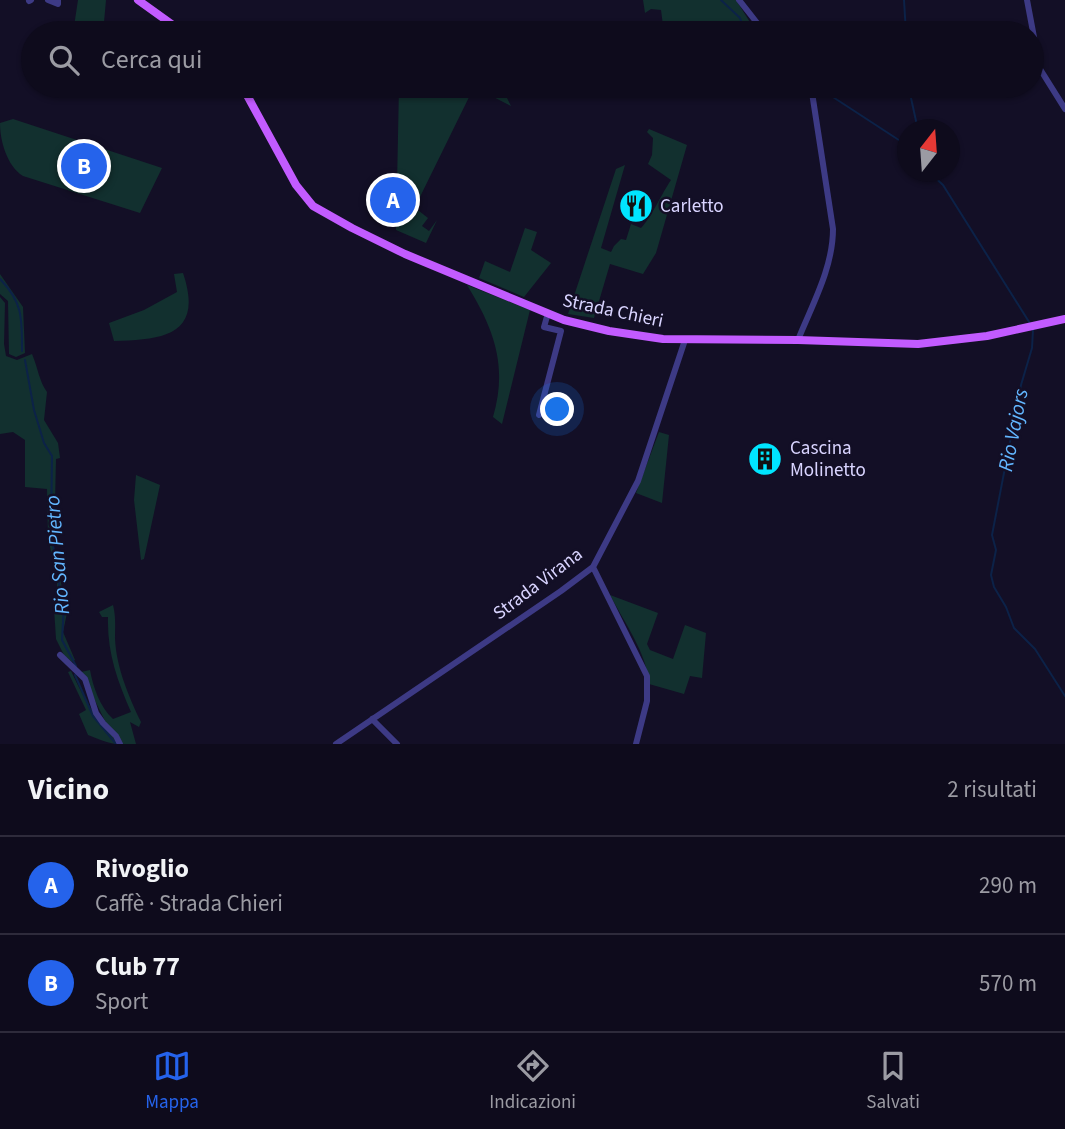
<!DOCTYPE html>
<html lang="it">
<head>
<meta charset="utf-8">
<style>
  body { margin:0; font-family:"Source Sans 3",sans-serif; background:#171425; color:#f1f3f6 }
  .compass { position:absolute; left:897px; top:119px; width:63px; height:63px; border-radius:50%; background:#0e0b1c; box-shadow:0 2px 5px #0004; rotate:17deg }
  .you { position:absolute; left:558px; top:410px; width:24px; height:24px; margin:-18px; border:5px solid #fff; border-radius:50%; background:#1a73e8; box-shadow:0 0 0 10px #1a73e833 }
  .badge { display:grid; place-items:center; width:46px; height:46px; border-radius:50%; background:#2563eb; color:#fff; font-size:23px; font-weight:700 }
  .pin { position:absolute; translate:-50% -50%; border:4px solid #fff; box-shadow:0 2px 7px #0006 }
  .list { margin:0; padding:0; list-style:none }
  h2 { display:flex; justify-content:space-between; align-items:center; height:91px; margin:0; padding:0 28px; font-size:30px }
  h2 small { font-size:23px; font-weight:400; color:#9b9ba3 }
  .list li { display:grid; grid-template-columns:46px 1fr auto; gap:21px; align-items:center; box-sizing:border-box; height:98px; padding:0 28px; border-top:2px solid #2e2b3b }
  .list b { display:block; font-size:26px; white-space:nowrap }
  .list p { margin:0; font-size:23px; white-space:nowrap; color:#9b9ba3 }
  .list em { font-size:23px; font-style:normal; color:#9b9ba3 }
  .icon { flex:none; width:38px; height:38px; fill:none; stroke:currentColor; stroke-width:2; stroke-linecap:round; stroke-linejoin:round }
  .map { position:relative; flex:none; width:1065px; height:744px; overflow:hidden }
  .search { position:absolute; background:#0e0b1c; box-shadow:0 2px 5px #0004; left:21px; right:21px; top:21px; height:77px; display:flex; align-items:center; gap:18px; box-sizing:border-box; padding:0 24px; border-radius:38px; color:#9b9ba3; font-size:26px }
  .sheet { height:287px; background:#0e0b1c }
  nav { display:flex; justify-content:space-around; align-items:center; box-sizing:border-box; height:98px; border-top:2px solid #2e2b3b; background:#0e0b1c; font-size:19px; color:#9b9ba3 }
  nav a { display:grid; justify-items:center; gap:4px }
  nav .on { color:#2563eb }
  .map>svg:first-child { display:block }
  .green { fill:#12302f }
  .lines { fill:none; stroke-linecap:round; stroke-linejoin:round }
  .stream { stroke:#0c2248; stroke-width:2 }
  .minor { stroke:#3d3a85; stroke-width:6 }
  .major { stroke:#c25bff; stroke-width:8 }
  .labels { text-anchor:middle; dominant-baseline:central; stroke-width:5; stroke-linejoin:round; paint-order:stroke }
  .poi-label { font-size:19px; fill:#d9d4ff; stroke:#130f26; text-anchor:start }
  .street-label { font-size:19px; fill:#d9d4ff; stroke:#130f26 }
  .water-label { font-size:21px; font-style:italic; fill:#62b6ff; stroke:#130f26 }
</style>
</head>
<body>
<div class="map">
<svg width="1065" height="744" viewBox="0 0 1065 744">
  <rect width="100%" height="100%" fill="#130f26"/>
  <path class="green" d="M78 0H106L103 33H73Z
    M643 0H736L753 27V33H664L661 10 651 9 645 13Z
    M399 86H483L501 95 505 86H512L507 98 511 106 474 87 417 203 397 185Z
    M13 119 162 168 140 213 23 176C7 166 0 141 0 123Z
    M649 129 687 145 656 253 643 274 610 264 594 318 568 314 616 169 625 165 601 248 611 252 614 246 621 239 626 240 631 224 641 228C651 218 662 193 671 180L648 164 652 155 653 138 647 132Z
    M392 203 399 211 402 209 407 213 414 207 428 218 422 226 429 231 437 220 426 243 396 230V224L368 210 373 208 381 211 386 205 388 207Z
    M525 228 537 232 531 250 551 263 524 297 479 278 485 261 510 272Z
    M183 273C204 335 164 340 114 341L109 323 144 310 177 292 174 274Z
    M0 274 23 307 25 353 16 357 9 354 8 301 0 294Z
    M467 285 530 310 502 424 493 417C508 366 494 329 467 285Z
    M0 297 5 303 4 344 6 356 17 360 32 354C38 368 39 381 47 392L44 420 58 443 60 458 56 459 54 548 67 613 63 632 75 660 72 662 64 655 56 639 54 608 57 596V583L48 536 47 489 25 487V440L13 432 0 434Z
    M659 432 669 435 662 503 636 493Z
    M136 475 160 485 144 559 141 560 134 500Z
    M610 595 658 613 647 644 650 650 673 659 685 625 706 633 702 678 690 676 684 694 649 684C647 653 624 622 610 595Z
    M113 605C116 617 115 626 115 638 116 667 129 697 141 722L139 727 130 722 136 744H122L106 723 81 672 90 670C93 687 100 707 113 719L131 712C117 680 107 652 108 617H102L99 612Z
    M71 671C79 688 88 705 99 721 106 730 113 734 117 744 110 744 96 738 88 735L79 714 86 710 68 672Z"/>
  <g class="lines">
    <path class="stream" d="M721 0 740 18 745 33
      M904 0 906 33
      M816 86 908 146
      M909 86V88
      M911 98 918 130
      M929 172 943 185 1031 325
      M0 279C23 302 22 319 22 351
      M1033 330 1032 348 1021 385 992 535 996 550 991 575 994 587 1006 607 1014 628 1035 649 1065 696
      M25 360 34 410 44 443 52 456 51 532 61 597 64 605 62 640 76 666
      M75 675 93 716 116 744"/>
    <path class="minor" d="M48 0 58 4V0
      M739 0 765 33
      M1027 0 1040 69 1065 109
      M29 1 31 0
      M798 340C812 305 833 268 833 229L811 86
      M539 415 561 331 544 327 548 313
      M593 567 647 676V701L636 744
      M60 655 85 679 96 713 103 723 116 736 120 744
      M372 719 397 744
      M336 744 561 591 593 567 638 481 685 340"/>
    <path class="major" d="M138 0 184 33
      M242 86 296 185 313 206 352 228 405 254 564 320 609 331 663 339 798 340 918 344 987 336 1065 319"/>
  </g>
  <defs>
    <g id="restaurant-disc" transform="scale(1.75)"><circle r="9.5" fill="#00e5ff" stroke="#130f26"/><path d="M-5-6h1v4h1v-4h1v4h1v-4h1v5L-1.5 .5V6h-2V.5L-5-1ZM5-6V6H3V1.5H1.5Q1.5-4 5-6Z" fill="#111"/></g>
    <g id="building-disc" transform="scale(1.75)"><circle r="9.5" fill="#00e5ff" stroke="#130f26"/><path d="M-4-6H4V6H1V3H-1V6H-4ZM-2.5-4.3h1.7v1.8h-1.7ZM.8-4.3h1.7v1.8H.8ZM-2.5-1h1.7V.8h-1.7ZM.8-1h1.7V.8H.8Z" fill="#111"/></g>
  </defs>
  <g fill-rule="evenodd">
    <use href="#restaurant-disc" x="636" y="206"/>
    <use href="#building-disc" x="765" y="459"/>
  </g>
  <g class="labels">
    <g class="poi-label">
      <text x="660" y="206">Carletto</text>
      <text x="790" y="448">Cascina<tspan x="790" dy="22">Molinetto</tspan></text>
    </g>
    <g class="street-label">
      <text transform="translate(613 311) rotate(12)">Strada Chieri</text>
      <text transform="translate(538 584) rotate(-37)">Strada Virana</text>
    </g>
    <g class="water-label">
      <text transform="translate(1013 430) rotate(-79)">Rio Vajors</text>
      <text transform="translate(57 555) rotate(-95)">Rio San Pietro</text>
    </g>
  </g>
</svg>
<svg class="compass" viewBox="-18 -18 36 36"><path d="M0-13l5 13h-10z" fill="#e53935"/><path d="M0 13l5-13h-10z" fill="#9b9ba3"/></svg>
<div class="you"></div>
<div class="pin badge" style="left:393px;top:200px">A</div>
<div class="pin badge" style="left:84px;top:166px">B</div>
<div class="search"><svg class="icon" aria-label="search" viewBox="0 0 24 24"><circle cx="10" cy="10" r="6"/><path d="M15 15l6 6"/></svg>Cerca qui</div>
</div>
<section class="sheet">
<h2>Vicino<small>2 risultati</small></h2>
<ul class="list">
<li><span class="badge">A</span><div><b>Rivoglio</b><p>Caffè · Strada Chieri</p></div><em>290 m</em></li>
<li><span class="badge">B</span><div><b>Club 77</b><p>Sport</p></div><em>570 m</em></li>
</ul>
</section>
<nav>
<a class="on"><svg class="icon" aria-label="map" viewBox="0 0 24 24"><path d="M3 6l6-2 6 2 6-2v14l-6 2-6-2-6 2zM9 4v14M15 6v14"/></svg>Mappa</a>
<a><svg class="icon" aria-label="directions" viewBox="0 0 24 24"><path d="M12 3l9 9-9 9-9-9zM9 14v-3h6M13 9l2 2-2 2"/></svg>Indicazioni</a>
<a><svg class="icon" aria-label="saved" viewBox="0 0 24 24"><path d="M7 4h10v16l-5-4-5 4z"/></svg>Salvati</a>
</nav>
</body>
</html>
